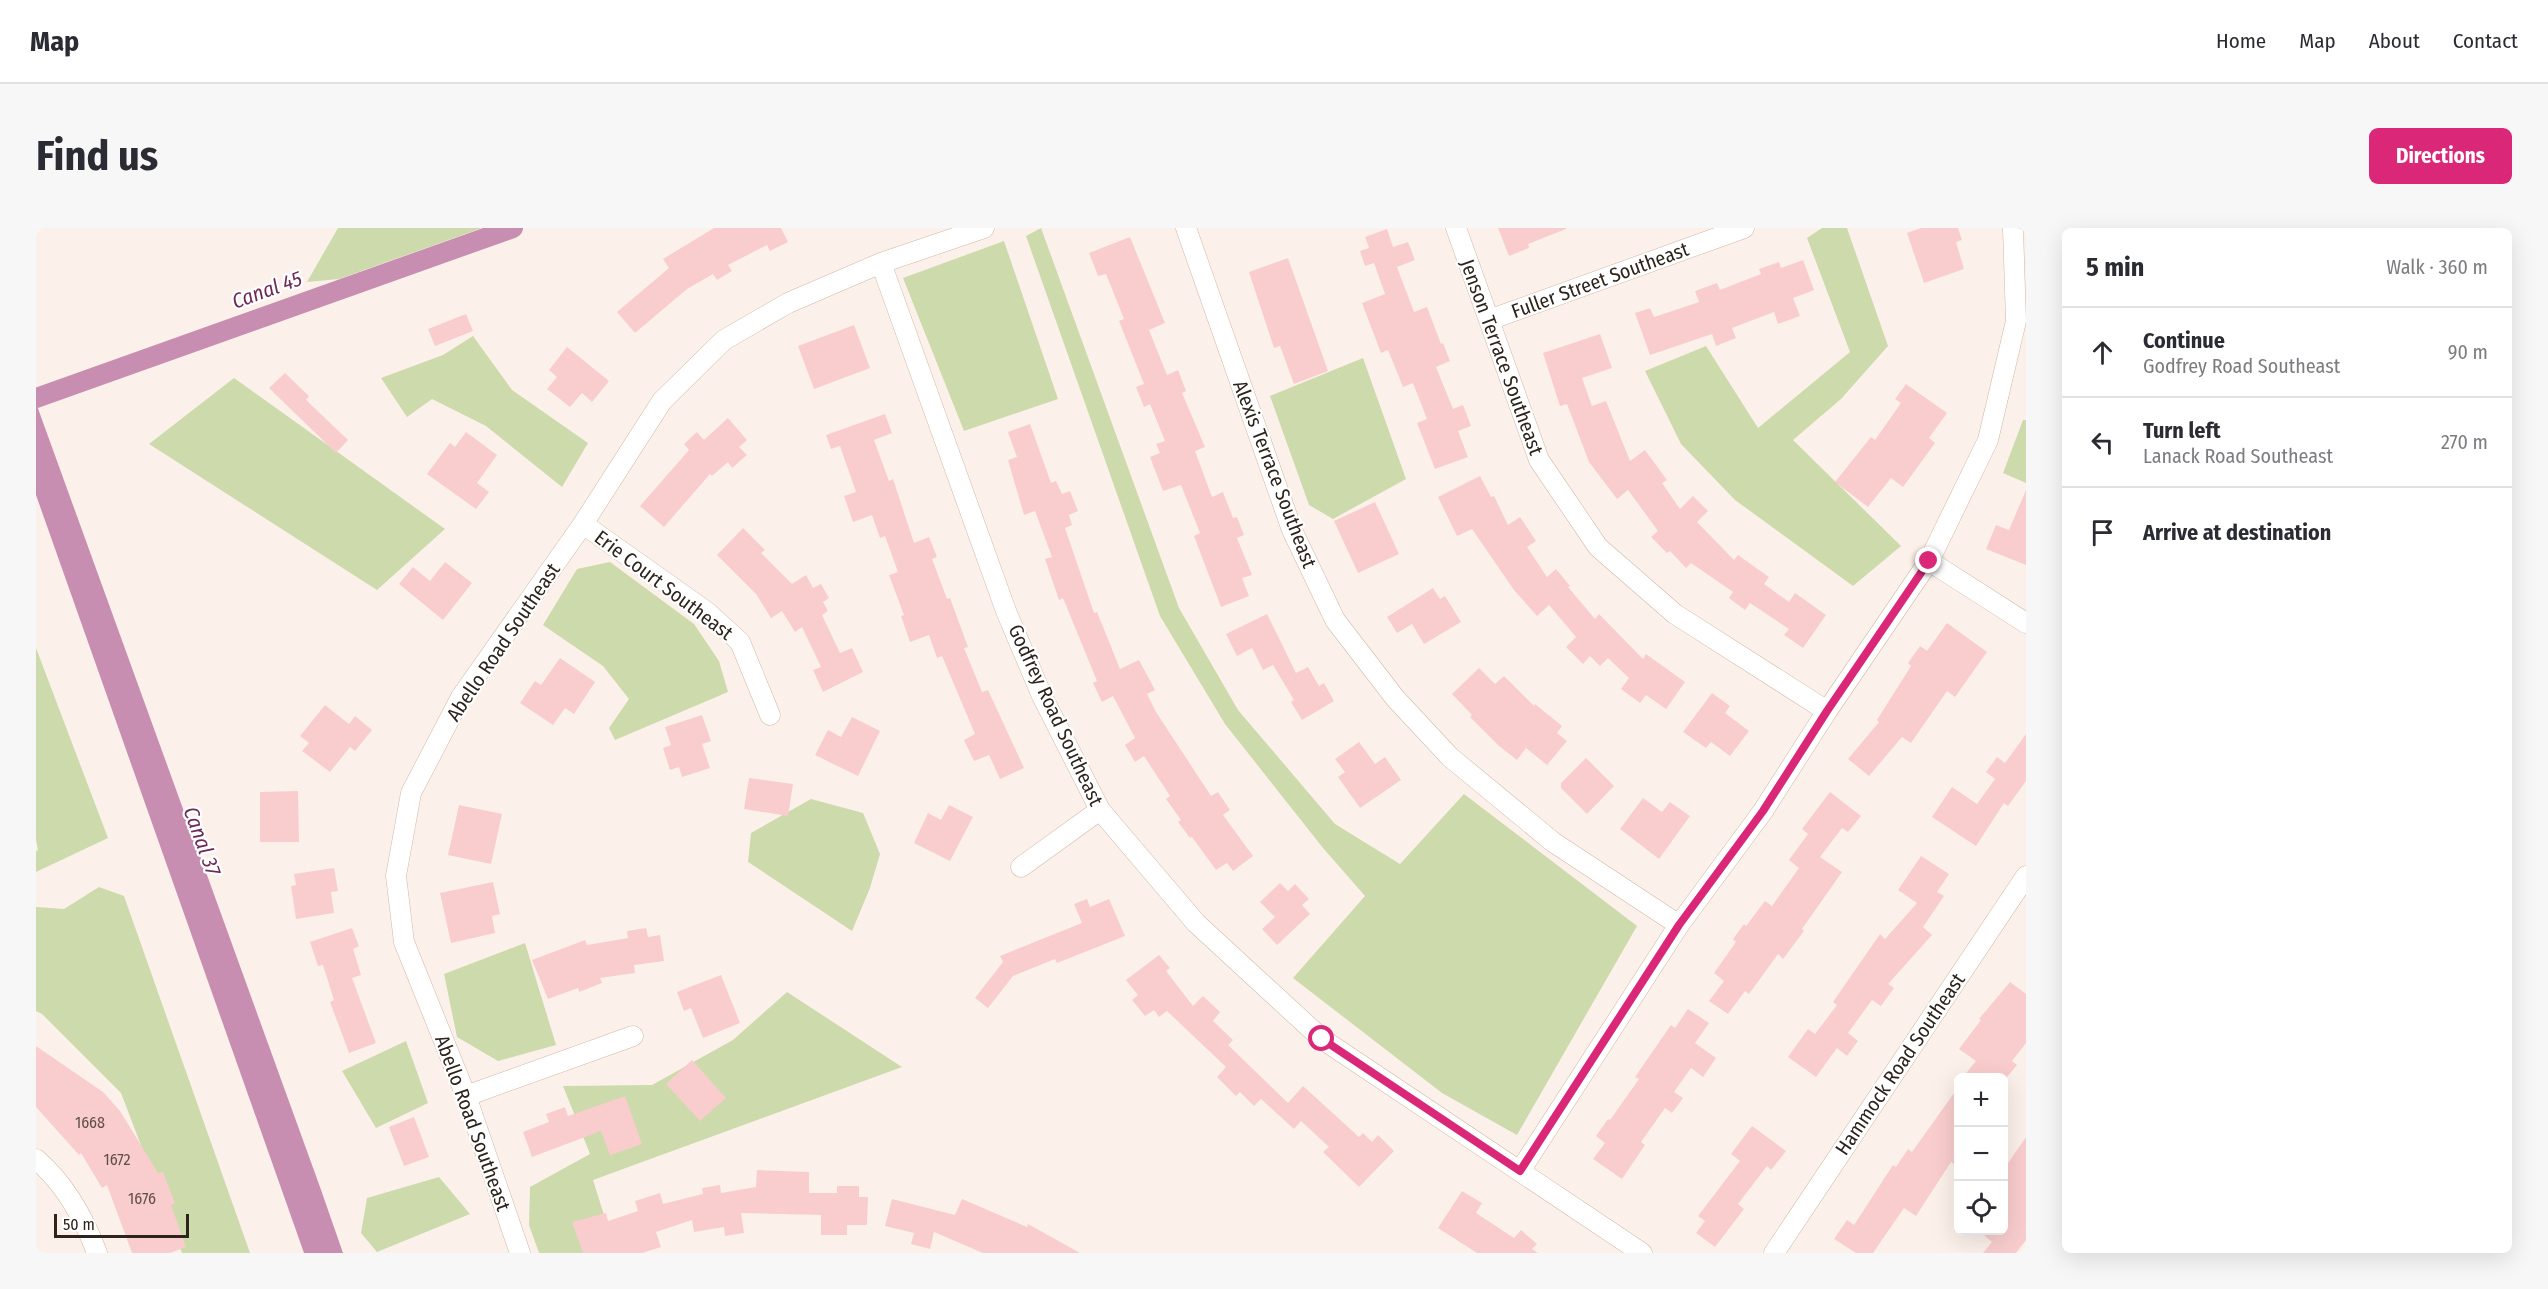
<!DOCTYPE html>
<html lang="en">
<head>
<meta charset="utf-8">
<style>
  body { margin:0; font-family:"Fira Sans Condensed",sans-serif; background:#f7f7f7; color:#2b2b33 }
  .controls { position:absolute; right:18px; bottom:18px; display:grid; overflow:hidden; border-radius:9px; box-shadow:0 6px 24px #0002 }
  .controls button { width:54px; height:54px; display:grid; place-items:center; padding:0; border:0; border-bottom:2px solid #e1e1e2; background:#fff; color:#2b2b33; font:30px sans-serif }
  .scale { position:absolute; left:18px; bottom:15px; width:135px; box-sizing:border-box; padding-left:6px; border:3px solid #2e241e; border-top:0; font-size:16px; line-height:21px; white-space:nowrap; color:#2e241e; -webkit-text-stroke:4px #fff; paint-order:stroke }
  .stop { position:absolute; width:18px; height:18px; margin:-14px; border:4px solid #db2777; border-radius:50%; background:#fff }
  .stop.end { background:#db2777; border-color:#fff; box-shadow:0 2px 6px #0008 }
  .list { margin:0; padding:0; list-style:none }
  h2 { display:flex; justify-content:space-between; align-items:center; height:78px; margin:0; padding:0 24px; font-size:26px }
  h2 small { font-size:20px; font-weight:400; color:#7c7c81 }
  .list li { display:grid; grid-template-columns:39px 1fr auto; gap:18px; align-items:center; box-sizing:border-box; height:90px; padding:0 24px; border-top:2px solid #e1e1e2 }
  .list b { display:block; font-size:22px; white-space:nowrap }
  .list p { margin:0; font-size:20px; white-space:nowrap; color:#7c7c81 }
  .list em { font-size:20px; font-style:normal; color:#7c7c81 }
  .icon { flex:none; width:33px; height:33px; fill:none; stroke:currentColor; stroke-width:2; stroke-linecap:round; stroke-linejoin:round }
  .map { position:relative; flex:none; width:1990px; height:1025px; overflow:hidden; border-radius:9px }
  header { display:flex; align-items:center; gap:36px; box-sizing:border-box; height:84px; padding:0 30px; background:#fff; border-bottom:2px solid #e1e1e2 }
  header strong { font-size:28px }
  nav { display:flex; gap:33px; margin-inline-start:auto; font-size:21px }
  .intro { display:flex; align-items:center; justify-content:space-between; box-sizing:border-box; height:144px; padding:0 36px }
  h1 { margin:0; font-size:42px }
  .button { padding:15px 27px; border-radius:9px; background:#db2777; color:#fff; font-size:21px; font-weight:700 }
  main { display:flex; gap:36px; padding:0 36px }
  aside { flex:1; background:#fff; border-radius:9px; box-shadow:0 6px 24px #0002 }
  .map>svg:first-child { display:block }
  .green { fill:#cddaab }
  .water { fill:#c88eb1 }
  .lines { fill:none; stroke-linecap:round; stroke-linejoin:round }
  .canal { stroke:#c88eb1; stroke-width:20 }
  .building { fill:#f9cdcd }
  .minor-casing { stroke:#d1b6a6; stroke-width:21 }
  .minor { stroke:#fff; stroke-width:20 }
  .route { stroke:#db2777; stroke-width:8 }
  .labels { text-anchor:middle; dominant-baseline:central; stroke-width:4.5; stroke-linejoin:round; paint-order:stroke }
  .number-label { font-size:16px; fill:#614e4a }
  .street-label { font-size:20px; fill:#2e241e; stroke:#fff }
  .water-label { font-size:21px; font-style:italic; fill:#6d2957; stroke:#fff }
</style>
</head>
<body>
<header>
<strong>Map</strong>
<nav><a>Home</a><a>Map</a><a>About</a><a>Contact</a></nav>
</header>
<div class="intro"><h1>Find us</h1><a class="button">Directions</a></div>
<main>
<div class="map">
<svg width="1990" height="1025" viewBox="0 0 1990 1025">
  <rect width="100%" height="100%" fill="#fcf1ea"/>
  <path class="green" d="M302 0H446L303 51 271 54Z
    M1005 0 1143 380 1202 482 1299 596 1364 636 1428 566 1601 698 1481 907 1406 865 1257 750 1329 668 1287 620 1189 496 1124 388 990 8Z
    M1786 0H1811L1852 118 1805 171 1757 212 1865 318 1817 358 1699 272 1645 216 1609 143 1670 118 1722 200 1814 124 1771 10Z
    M968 13 1022 171 928 203 867 50Z
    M437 108 476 162 552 215 526 259 450 198 396 171 371 189 345 150 407 127Z
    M1327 130 1370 251 1297 291 1273 277 1234 168Z
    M198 150 409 301 341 362 113 216Z
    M1987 192H1990V255L1967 245Z
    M574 334 658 396 683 433 692 464 579 512 573 500 593 471 567 438 507 397 541 341Z
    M0 420 72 610 0 644V623L2 622 0 612Z
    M775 571 827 585 844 626 834 660 816 703 712 634 715 605Z
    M63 659 88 668 214 1025H146L85 865 6 786 0 783V679L28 681Z
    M489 715 520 817 462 833 421 809 408 746Z
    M751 764 866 839 557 952 580 1025H503L493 997 494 959 554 926 527 858 616 857 697 812Z
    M370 813 392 875 340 900 306 843Z
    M403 949 434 986 341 1024 325 1005 331 970Z"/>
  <path class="water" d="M0 175 284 959 307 1025H268L0 267Z"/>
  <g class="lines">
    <path class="canal" d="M0 170 477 0"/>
  </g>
  <path class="building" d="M678 0H745L752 14 734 23 731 17 692 37 696 43 681 52 677 46 651 61 599 105 581 84 633 40 627 31Z
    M1462 0H1530V1L1492 16 1493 20 1473 28Z
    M1885 0H1922L1926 12 1920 14 1928 41 1888 55 1871 5Z
    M1351 1 1357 19 1372 14 1379 32 1361 39 1378 84 1391 79 1405 116 1407 115 1414 133 1400 139 1417 181 1427 177 1435 198 1422 203 1432 229 1399 241 1381 195 1391 191 1377 155 1367 159 1352 122 1345 125 1326 75 1349 66 1338 35 1329 38 1324 23 1333 20 1329 9Z
    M1094 9 1129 95 1113 102 1131 147 1142 142 1150 163 1146 165 1169 219 1159 223 1176 269 1187 264 1197 290 1201 289 1208 307 1201 310 1216 347 1206 350 1213 368 1185 379 1158 308 1164 305 1145 257 1127 263 1114 229 1124 225 1120 216 1129 213 1114 176 1108 179 1100 159 1108 156 1083 93 1088 91 1070 46 1062 48 1053 25Z
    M1252 30 1292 143 1258 156 1244 118 1238 120 1213 44Z
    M1767 32 1778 62 1757 70 1764 88 1742 96 1738 84 1696 100 1700 110 1680 118 1676 106 1614 127 1599 85 1614 80 1618 89 1663 74 1659 63 1681 55 1684 62 1725 46 1723 41 1743 34 1745 40Z
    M430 86 437 103 399 118 392 101Z
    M818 97 834 140 778 161 762 118Z
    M1564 106 1576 140 1546 150 1556 178 1570 173 1594 233 1609 222 1631 252 1626 255 1644 281 1657 268 1672 283 1661 294 1698 332 1702 327 1733 349 1728 356 1753 374 1759 365 1790 387 1767 420 1748 407 1753 401 1714 375 1709 382 1693 370 1697 364 1655 335 1650 340 1634 323 1631 325 1615 309 1622 303 1592 262 1581 271 1553 234 1531 176 1524 178 1507 125Z
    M531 119 573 153 556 174 546 165 534 179 511 161 521 149 513 142Z
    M249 145 273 168 270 172 312 212 300 225 233 160Z
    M1870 156 1911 185 1893 210 1899 215 1867 259 1855 250 1832 279 1799 254 1835 209 1839 212 1865 175 1859 171Z
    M849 186 856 205 838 212 853 253 857 251 878 315 893 309 901 329 896 331 911 371 914 370 932 419 928 420 946 464 952 462 988 540 964 551 953 527 938 533 928 512 939 506 906 428 901 430 893 407 874 414 865 388 868 387 853 347 862 344 849 308 844 310 836 287 817 294 808 268 820 264 804 218 795 221 790 207Z
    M692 190 711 212 703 219 711 227 696 240 692 234 676 248 674 246 628 299 604 278 653 222 648 216 661 204 668 212Z
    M994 196 1015 255 1020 253 1026 266 1034 263 1042 283 1033 287 1036 297 1029 300 1058 385 1061 384 1084 441 1103 432 1119 462 1111 466 1120 484 1175 568 1182 564 1194 582 1187 587 1217 628 1197 643 1191 635 1180 642 1156 609 1154 610 1142 594 1145 592 1130 571 1134 568 1108 528 1099 534 1089 517 1099 510 1077 468 1066 474 1057 455 1061 453 1027 370 1023 372 1009 331 1016 329 999 283 988 287 972 232 981 229 972 204Z
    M430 204 461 227 441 255 453 264 440 281 391 246 414 215 419 219Z
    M1444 248 1455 269 1458 268 1472 297 1484 289 1500 313 1491 319 1511 349 1520 341 1534 358 1532 359 1559 391 1563 386 1607 431 1610 426 1649 454 1630 481 1610 467 1604 475 1585 461 1593 450 1572 430 1564 438 1554 428 1547 436 1530 419 1540 409 1513 377 1501 388 1478 362 1436 301 1421 308 1402 269Z
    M1990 262V337L1950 321 1960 297 1973 302Z
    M1339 274 1363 326 1322 345 1298 293Z
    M707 300 729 322 725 325 756 356 770 347 777 360 785 356 793 370 787 374 792 383 786 387 804 425 816 420 827 444 787 464 777 442 785 439 766 399 759 404 746 383 735 390 720 366 681 327Z
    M409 334 436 355 407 392 363 356 377 339 394 353Z
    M1397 360 1404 371 1409 368 1425 394 1388 416 1376 396 1361 405 1351 389Z
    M1231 386 1260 445 1272 439 1283 458 1288 455 1298 473 1266 492 1255 474 1258 472 1237 437 1227 442 1216 420 1201 428 1190 406Z
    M1911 395 1951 424 1919 469 1911 463 1875 515 1866 509 1833 548 1812 531 1843 494 1841 492 1875 438 1872 435 1884 418 1891 423Z
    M524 430 559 454 538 486 529 480 517 497 484 475 499 453 505 457Z
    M1443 440 1459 456 1468 448 1498 478 1499 476 1526 498 1521 505 1531 513 1511 537 1490 520 1481 532 1462 517 1434 489 1436 487 1416 466Z
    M1676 465 1694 478 1689 485 1713 503 1694 528 1675 514 1670 520 1647 504Z
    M289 477 313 496 319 488 336 502 319 523 314 519 294 544 266 523 273 515 264 508Z
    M666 487 675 513 666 516 674 540 646 549 643 539 634 542 627 520 635 517 629 499Z
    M816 489 844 503 822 548 779 527 792 502 805 509Z
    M1990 506V553L1972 578 1968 575 1940 618 1896 589 1916 559 1941 576 1959 551 1950 544 1961 529 1969 535Z
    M1323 514 1339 536 1349 529 1365 552 1324 580 1302 549 1309 544 1299 531Z
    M1550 530 1578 558 1551 586 1525 560V555Z
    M713 550 757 556 752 588 708 581Z
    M262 563 263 614H224V564Z
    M1794 564 1825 588 1812 604 1806 600 1784 629 1806 644 1766 701 1768 703 1747 731 1742 726 1713 766 1709 763 1692 786 1673 773 1688 753 1678 745 1700 714 1697 711 1708 696 1710 698 1729 673 1736 678 1763 640 1753 632 1772 606 1766 601Z
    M1607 570 1626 584 1634 574 1654 588 1623 631 1584 601Z
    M423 577 466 586 455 636 412 627Z
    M913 577 937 589 914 633 878 615 892 585 905 592Z
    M1885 628 1913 646 1901 664 1908 668 1887 699 1896 707 1852 756 1858 760 1845 778 1836 772 1812 805 1822 813 1811 828 1801 820 1780 849 1752 829 1772 801 1779 806 1801 777 1797 774 1844 706 1849 711 1881 675 1862 662Z
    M298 640 302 663 295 664 298 685 260 691 255 658 260 657 258 646Z
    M457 654 464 686 456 688 459 705 415 715 404 665Z
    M1244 655 1252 663 1259 656 1273 671 1266 677 1274 686 1241 717 1226 701 1239 689 1224 674Z
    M1051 671 1054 679 1073 671 1089 708 1021 735 1019 731 977 748 952 780 939 770 967 734 964 728 1046 695 1038 676Z
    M316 700 323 718 317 721 325 747 316 750 340 815 313 825 294 774 298 772 287 737 282 738 274 714Z
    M610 700 612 709 624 707 628 733 598 737 599 745 564 750 566 755 543 764 542 760 512 771 496 732 549 712 551 717 592 710 591 703Z
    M1123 727 1134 740 1130 743 1157 778 1167 768 1184 784 1177 793 1197 812 1192 817 1252 875 1267 858 1323 909 1327 905 1336 914 1342 907 1358 923 1323 959 1287 924 1293 919 1265 893 1258 901 1225 871 1218 878 1204 864 1200 868 1181 849 1190 839 1131 783 1123 789 1118 782 1109 788 1096 772 1102 767 1090 752Z
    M685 747 704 795 667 810 655 780 648 783 641 764Z
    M1974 754 1990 766V815L1976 833 1981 837 1971 849H1927L1940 833 1923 821 1945 792 1943 791Z
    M1652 781 1673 795 1659 815 1680 830 1667 849 1655 840 1638 864 1647 870 1636 885 1629 880 1605 914 1609 917 1586 951 1557 931 1569 915 1560 908 1572 891 1574 892 1603 851 1599 849 1635 797 1639 800Z
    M0 818 67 864 84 883 122 945 127 944 139 975 135 977 150 1019 134 1025H96L71 957 66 960 45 925 43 927 0 879Z
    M656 832 690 870 664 893 630 856Z
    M1923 858V939L1915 934 1880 988 1868 980 1837 1025H1820L1798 1011 1811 992 1818 997 1857 937 1860 939 1872 921 1876 924Z
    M589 868 606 916 574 927 565 903 496 929 487 904 513 894 510 886 529 879 532 888Z
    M378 889 393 929 368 938 353 899Z
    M1716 898 1750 923 1735 942 1731 938 1702 976 1708 981 1679 1019 1660 1005 1669 993 1662 988 1704 933 1695 926Z
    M1990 909V1012L1980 1025H1947L1956 1014 1942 1002H1968V941Z
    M721 942 773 944V965H801V958H823V969H832L831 997H811V1007H785V987L705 985 708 1005 689 1008 688 999 658 1004 656 992 620 1004 625 1019 606 1025H547L536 994 570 985 572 993 602 983 599 973 624 965 627 976 667 966 666 960 684 957 685 965 720 959Z
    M1426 963 1446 975 1440 985 1478 1010 1485 1002 1501 1016 1496 1021 1502 1025H1441L1402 1000Z
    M856 971 919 987 926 971 991 999 992 996 1044 1025H947L898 1004 894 1021 875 1016 878 1005 849 998Z"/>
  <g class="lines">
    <g class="minor-casing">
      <path id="minor" d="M1150 0 1256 302 1299 392 1359 470 1414 529 1517 614 1643 697
        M1420 0 1503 232 1562 319 1639 386 1791 483
        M845 35 970 383 1006 468 1064 582 1160 695 1286 811 1606 1025
        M1453 92 1708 0
        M547 296 671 384 704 414 734 487
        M1893 333 1990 395
        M985 639 1064 582
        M430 868 597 808
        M0 931C28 955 48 990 61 1025
        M1484 943 1643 697 1727 583 1791 483 1893 333 1952 212 1980 93 1977 0
        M484 1025 430 868 368 714 360 648 375 565 425 469 547 296 626 173 688 112 752 75 845 35 948 0
        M1738 1025 1990 648"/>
    </g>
    <use href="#minor" class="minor"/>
  </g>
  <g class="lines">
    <path class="route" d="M1286 811 1484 943 1643 697 1727 583 1791 483 1893 333"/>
  </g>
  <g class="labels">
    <g class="number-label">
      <text x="54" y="894">1668</text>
      <text x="81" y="931">1672</text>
      <text x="106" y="970">1676</text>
    </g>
    <g class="street-label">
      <text transform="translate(1564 52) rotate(-20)">Fuller Street Southeast</text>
      <text transform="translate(1466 129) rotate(70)">Jenson Terrace Southeast</text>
      <text transform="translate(1239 246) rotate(69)">Alexis Terrace Southeast</text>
      <text transform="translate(628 357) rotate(37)">Erie Court Southeast</text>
      <text transform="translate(467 414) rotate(-56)">Abello Road Southeast</text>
      <text transform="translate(1020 487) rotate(65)">Godfrey Road Southeast</text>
      <text transform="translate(1864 836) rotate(-56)">Hammock Road Southeast</text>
      <text transform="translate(437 895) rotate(70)">Abello Road Southeast</text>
    </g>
    <g class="water-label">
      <text transform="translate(231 62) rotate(-20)">Canal 45</text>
      <text transform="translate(166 613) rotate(70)">Canal 37</text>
    </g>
  </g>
</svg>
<div class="controls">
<button>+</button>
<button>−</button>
<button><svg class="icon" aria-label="locate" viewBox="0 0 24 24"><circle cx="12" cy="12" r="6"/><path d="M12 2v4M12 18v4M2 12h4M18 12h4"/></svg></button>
</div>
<div class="scale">50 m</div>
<div class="stop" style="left:1286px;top:811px"></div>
<div class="stop end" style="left:1893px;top:333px"></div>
</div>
<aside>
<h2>5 min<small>Walk · 360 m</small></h2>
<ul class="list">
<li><svg class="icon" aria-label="ahead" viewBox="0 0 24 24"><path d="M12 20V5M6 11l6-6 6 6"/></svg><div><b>Continue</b><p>Godfrey Road Southeast</p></div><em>90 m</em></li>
<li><svg class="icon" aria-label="left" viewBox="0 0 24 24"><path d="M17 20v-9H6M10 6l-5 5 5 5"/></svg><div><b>Turn left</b><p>Lanack Road Southeast</p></div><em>270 m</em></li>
<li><svg class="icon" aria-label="arrive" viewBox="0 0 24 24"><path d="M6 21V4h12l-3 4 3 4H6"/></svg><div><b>Arrive at destination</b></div></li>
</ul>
</aside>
</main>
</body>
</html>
